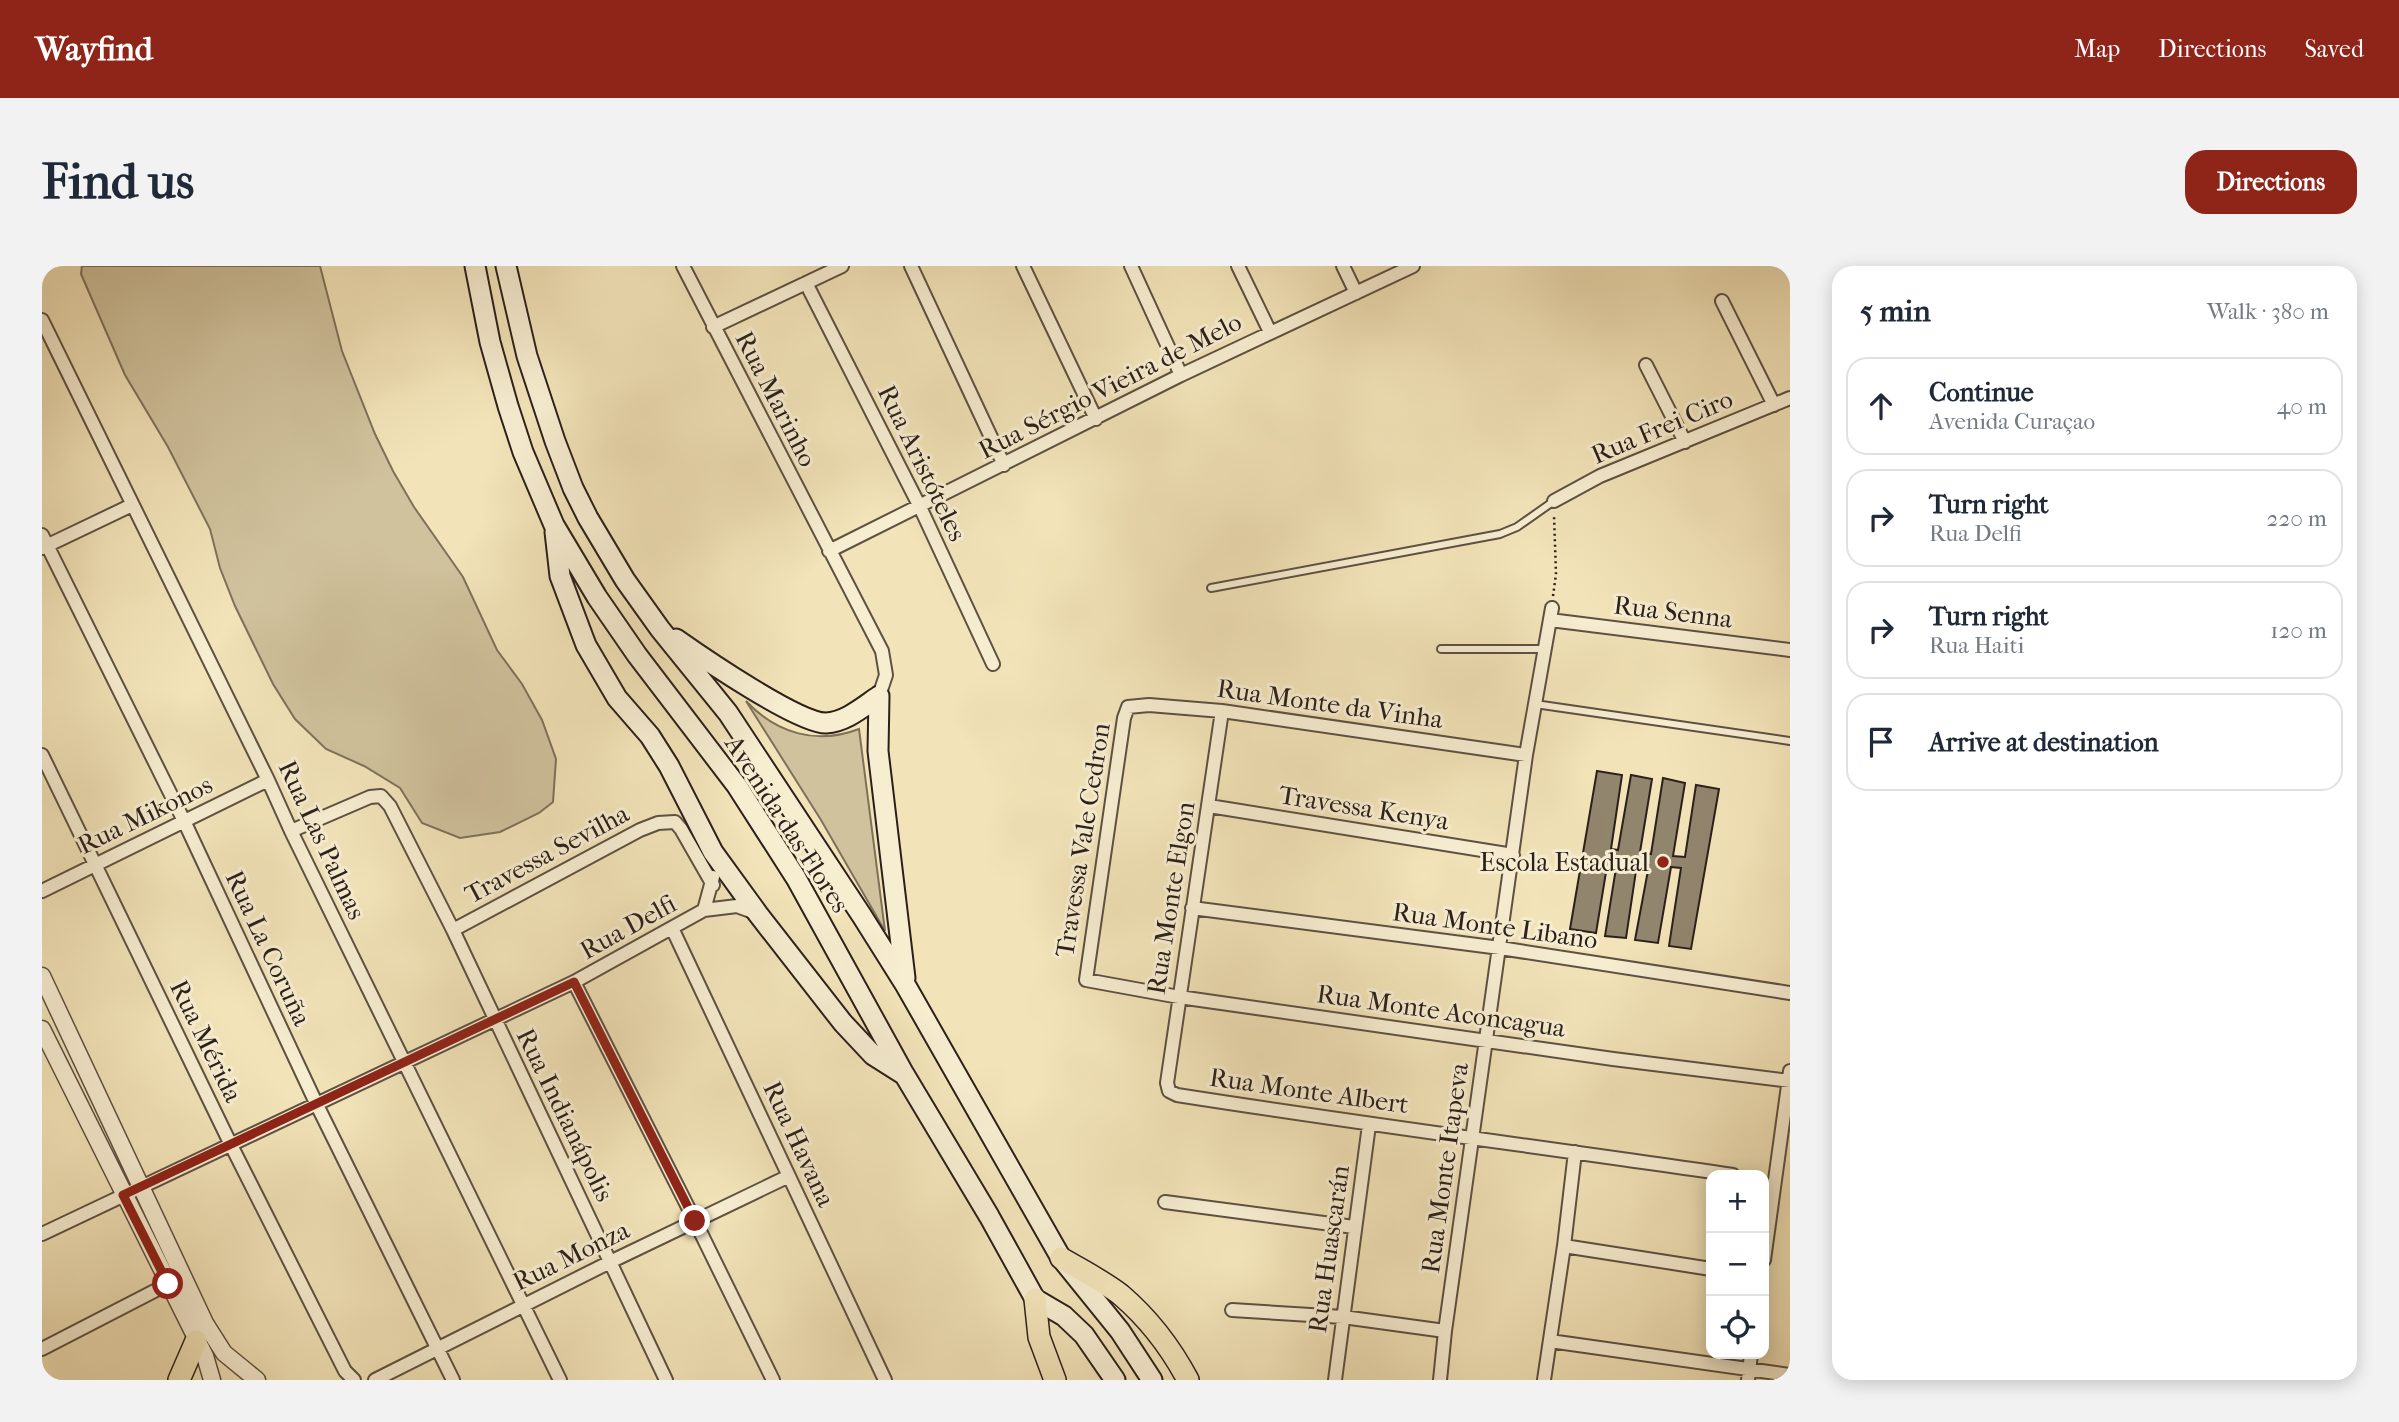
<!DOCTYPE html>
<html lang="en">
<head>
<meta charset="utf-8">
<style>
  body { margin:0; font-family:"IM FELL French Canon",serif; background:#f2f2f3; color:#1f2937 }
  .controls { position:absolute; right:21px; bottom:21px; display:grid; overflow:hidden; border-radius:14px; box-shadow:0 4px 18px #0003 }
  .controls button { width:63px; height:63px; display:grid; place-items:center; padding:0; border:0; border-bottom:2px solid #e0e1e3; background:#fff; color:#1f2937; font:35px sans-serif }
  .stop { position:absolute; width:21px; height:21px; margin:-16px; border:5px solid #8f2418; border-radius:50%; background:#fff }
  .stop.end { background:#8f2418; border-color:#fff; box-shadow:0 2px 7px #0008 }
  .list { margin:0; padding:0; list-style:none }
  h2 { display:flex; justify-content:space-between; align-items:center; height:91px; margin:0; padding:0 28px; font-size:30px }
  h2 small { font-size:23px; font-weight:400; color:#747a83 }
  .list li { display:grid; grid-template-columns:46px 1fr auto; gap:21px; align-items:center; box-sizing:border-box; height:98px; margin:0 14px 14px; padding:0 14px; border:2px solid #e0e1e3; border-radius:21px }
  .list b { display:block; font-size:26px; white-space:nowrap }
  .list p { margin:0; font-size:23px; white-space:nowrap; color:#747a83 }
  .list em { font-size:23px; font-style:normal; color:#747a83 }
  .icon { flex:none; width:38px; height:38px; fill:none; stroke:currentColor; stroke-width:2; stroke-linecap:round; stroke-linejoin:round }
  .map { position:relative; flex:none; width:1748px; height:1114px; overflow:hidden; border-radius:21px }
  header { display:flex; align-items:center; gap:42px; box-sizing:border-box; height:98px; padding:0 35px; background:#8f2418; color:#fff }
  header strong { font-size:33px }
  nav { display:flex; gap:38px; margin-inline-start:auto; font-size:24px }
  .intro { display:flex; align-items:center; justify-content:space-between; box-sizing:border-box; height:168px; padding:0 42px }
  h1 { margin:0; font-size:49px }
  .button { padding:18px 32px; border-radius:21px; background:#8f2418; color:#fff; font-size:24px; font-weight:700 }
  main { display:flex; gap:42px; padding:0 42px }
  aside { flex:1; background:#fff; border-radius:21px; box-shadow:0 4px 18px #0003 }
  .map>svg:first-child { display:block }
  .green { fill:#d0c29d; stroke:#7e715c; stroke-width:2 }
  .building { fill:#92856d; stroke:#2b201b; stroke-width:2 }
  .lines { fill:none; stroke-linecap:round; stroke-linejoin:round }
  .service-casing { stroke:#5d5142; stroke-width:10 }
  .minor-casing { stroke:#5d5142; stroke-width:16 }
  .tertiary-casing { stroke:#5d5142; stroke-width:19 }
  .secondary-casing { stroke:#2b201b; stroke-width:23 }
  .primary-casing { stroke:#2b201b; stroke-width:24 }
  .path { stroke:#2b201b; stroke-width:2.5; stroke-dasharray:2 3.5; stroke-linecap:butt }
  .service { stroke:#f7edd1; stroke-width:6 }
  .minor { stroke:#f7edd1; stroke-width:12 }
  .tertiary { stroke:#f7edd1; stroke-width:16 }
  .secondary { stroke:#f7edd1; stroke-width:19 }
  .primary { stroke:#f2e3b8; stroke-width:21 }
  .route { stroke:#8f2418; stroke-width:9 }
  .poi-dot { fill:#8f2418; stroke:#f7edd1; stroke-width:2.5 }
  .labels { text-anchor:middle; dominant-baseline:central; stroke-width:6; stroke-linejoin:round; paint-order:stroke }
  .street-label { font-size:26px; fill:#2b201b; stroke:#f7edd1 }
  .poi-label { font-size:26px; fill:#2b201b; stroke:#f7edd1; text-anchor:end }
</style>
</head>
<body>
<header>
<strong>Wayfind</strong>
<nav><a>Map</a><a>Directions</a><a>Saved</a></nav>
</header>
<div class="intro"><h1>Find us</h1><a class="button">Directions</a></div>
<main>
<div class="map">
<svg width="1748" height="1114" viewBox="0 0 1748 1114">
  <rect width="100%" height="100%" fill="#f2e3b8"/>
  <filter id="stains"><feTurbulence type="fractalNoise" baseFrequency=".00286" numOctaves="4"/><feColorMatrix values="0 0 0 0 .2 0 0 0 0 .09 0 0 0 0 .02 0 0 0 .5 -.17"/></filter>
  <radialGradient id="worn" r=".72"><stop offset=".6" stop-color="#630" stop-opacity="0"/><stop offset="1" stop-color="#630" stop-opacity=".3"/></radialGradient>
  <path class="green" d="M40 0H278L300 85 333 168 351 205 372 241 421 311 455 384 480 418 500 454 514 493 511 536 497 547 458 566 418 572 380 557 358 522 322 500 284 483 253 453 231 418 193 340 178 302 168 263 126 181 83 109 39 8Z
    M704 435C735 468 775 479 817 463L843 665 779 554Z"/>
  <path class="building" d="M1555 505 1580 509 1569 583 1576 584 1589 509 1610 513 1598 586 1609 588 1621 512 1643 517 1631 590 1643 591 1654 519 1677 523 1649 683 1627 680 1639 602 1629 601 1616 677 1593 674 1607 599 1595 598 1584 672 1563 670 1575 596 1566 594 1554 667 1528 663Z"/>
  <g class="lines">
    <g class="service-casing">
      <path id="service" d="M1169 322 1458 268 1475 261 1512 235
        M1399 383H1503
        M1493 438 1748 475"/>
    </g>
    <g class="minor-casing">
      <path id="minor" d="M641 0 840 385 844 409 837 430
        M869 0 962 199
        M981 0 1054 153
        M1089 0 1139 109
        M1196 0 1228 66
        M1301 0 1314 27
        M764 17 878 241 951 398
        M1680 35 1732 139
        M0 54 226 514 249 565 518 1114
        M671 61 800 0
        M1604 99 1643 176
        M1512 235 1558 210 1748 132
        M0 269 143 557 274 837 411 1114
        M0 282 90 239
        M787 285 1139 109 1371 0
        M1508 354 1748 384
        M1180 445 1125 817 1127 825 1135 829C1320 858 1506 882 1691 909
        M0 489 189 879 303 1105 312 1114
        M1484 489 1180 445 1107 439 1086 441 1082 452 1044 714 1137 731 1571 793 1748 815
        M1167 540 1471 589
        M249 565 328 531 339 530 348 540 411 664 624 1114
        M0 625 226 514
        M1150 642 1458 682 1748 727
        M662 644 671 611
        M630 662 843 1114
        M411 664 598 564 616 557 633 556 639 563 671 619
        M532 716 653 955 731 1114
        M1123 936 1312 961
        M0 968 532 716 662 644 695 640 714 647
        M1522 980 1669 1003
        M1722 994 1748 805
        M1190 1044 1301 1051 1403 1065
        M1508 1075 1748 1109
        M0 1083 126 1018
        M333 1114 568 996 747 910
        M1293 1114 1327 859
        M1398 1114 1403 1065 1484 489 1510 342
        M1502 1114 1522 980 1533 886
        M1706 1114 1709 1088"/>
    </g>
    <g class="tertiary-casing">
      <path id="tertiary" d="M0 710 163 1057 182 1087 215 1114
        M0 763 163 1090 170 1114"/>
    </g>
    <g class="secondary-casing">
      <path id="secondary" d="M433 0 448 76 466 140 481 186 512 259 555 331 595 389 695 520 754 612 862 808 947 950 993 1033 1022 1050 1042 1069 1073 1114
        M464 0 485 90 513 175 531 222 546 252 583 314 618 363 686 447 820 650 864 720 1019 992 1078 1065 1110 1114
        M513 266 518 310 544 379 575 432 608 470 627 500 671 586 716 648 801 757 831 789 861 808
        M634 373C661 392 756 457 784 457 804 456 822 440 837 430
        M837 430 836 485 863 712"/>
    </g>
    <g class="primary-casing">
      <path id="primary" d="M1019 992C1039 1004 1061 1015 1079 1029 1107 1053 1129 1082 1146 1114
        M993 1033 997 1071 1013 1114
        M137 1114 154 1075"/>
    </g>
    <path class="path" d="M1511 330 1514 308 1512 249"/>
    <use href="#service" class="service"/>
    <use href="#minor" class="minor"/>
    <use href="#tertiary" class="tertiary"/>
    <use href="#secondary" class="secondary"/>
    <use href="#primary" class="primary"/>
  </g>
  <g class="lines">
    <path class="route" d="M126 1018 81 929 532 716 653 955"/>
  </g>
  <circle class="poi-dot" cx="1621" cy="596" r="7"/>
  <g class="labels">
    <g class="street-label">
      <text transform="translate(1068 120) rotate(-27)">Rua Sérgio Vieira de Melo</text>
      <text transform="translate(734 133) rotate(63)">Rua Marinho</text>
      <text transform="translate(1620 161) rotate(-23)">Rua Frei Ciro</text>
      <text transform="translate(880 197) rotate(64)">Rua Aristóteles</text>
      <text transform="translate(1631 346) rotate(7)">Rua Senna</text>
      <text transform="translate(1288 438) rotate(8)">Rua Monte da Vinha</text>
      <text transform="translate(1322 542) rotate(9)">Travessa Kenya</text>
      <text transform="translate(103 549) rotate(-26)">Rua Mikonos</text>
      <text transform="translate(745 558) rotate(57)">Avenida das Flores</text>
      <text transform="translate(280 574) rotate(65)">Rua Las Palmas</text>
      <text transform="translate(1041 574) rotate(-81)">Travessa Vale Cedron</text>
      <text transform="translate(505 588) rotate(-28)">Travessa Sevilha</text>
      <text transform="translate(1129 632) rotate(-81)">Rua Monte Elgon</text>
      <text transform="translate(1453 660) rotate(8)">Rua Monte Libano</text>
      <text transform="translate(586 661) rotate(-29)">Rua Delfi</text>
      <text transform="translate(226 682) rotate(65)">Rua La Coruña</text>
      <text transform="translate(1399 745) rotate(8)">Rua Monte Aconcagua</text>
      <text transform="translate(164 775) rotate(64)">Rua Mérida</text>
      <text transform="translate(1267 825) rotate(8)">Rua Monte Albert</text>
      <text transform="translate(523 849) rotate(64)">Rua Indianápolis</text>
      <text transform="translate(757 878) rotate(65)">Rua Havana</text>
      <text transform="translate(1403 902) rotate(-82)">Rua Monte Itapeva</text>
      <text transform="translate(1287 983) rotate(-82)">Rua Huascarán</text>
      <text transform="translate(529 990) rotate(-26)">Rua Monza</text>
    </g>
    <g class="poi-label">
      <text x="1607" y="596">Escola Estadual</text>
    </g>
  </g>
  <rect width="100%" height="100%" filter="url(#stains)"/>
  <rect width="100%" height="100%" fill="url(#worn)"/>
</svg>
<div class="controls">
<button>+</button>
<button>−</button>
<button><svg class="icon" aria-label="locate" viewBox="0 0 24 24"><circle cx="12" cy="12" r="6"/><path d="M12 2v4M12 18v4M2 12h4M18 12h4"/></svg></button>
</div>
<div class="stop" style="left:126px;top:1018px"></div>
<div class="stop end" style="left:653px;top:955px"></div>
</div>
<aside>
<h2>5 min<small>Walk · 380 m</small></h2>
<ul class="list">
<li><svg class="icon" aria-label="ahead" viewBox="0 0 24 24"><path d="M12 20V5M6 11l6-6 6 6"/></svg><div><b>Continue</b><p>Avenida Curaçao</p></div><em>40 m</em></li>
<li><svg class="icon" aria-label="right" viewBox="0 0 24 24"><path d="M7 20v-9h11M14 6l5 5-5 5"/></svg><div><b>Turn right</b><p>Rua Delfi</p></div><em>220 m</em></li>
<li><svg class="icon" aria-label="right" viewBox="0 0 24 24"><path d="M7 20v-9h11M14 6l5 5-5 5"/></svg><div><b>Turn right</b><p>Rua Haiti</p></div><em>120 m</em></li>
<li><svg class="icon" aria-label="arrive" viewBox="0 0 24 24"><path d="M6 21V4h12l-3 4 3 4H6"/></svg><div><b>Arrive at destination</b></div></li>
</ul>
</aside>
</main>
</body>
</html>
